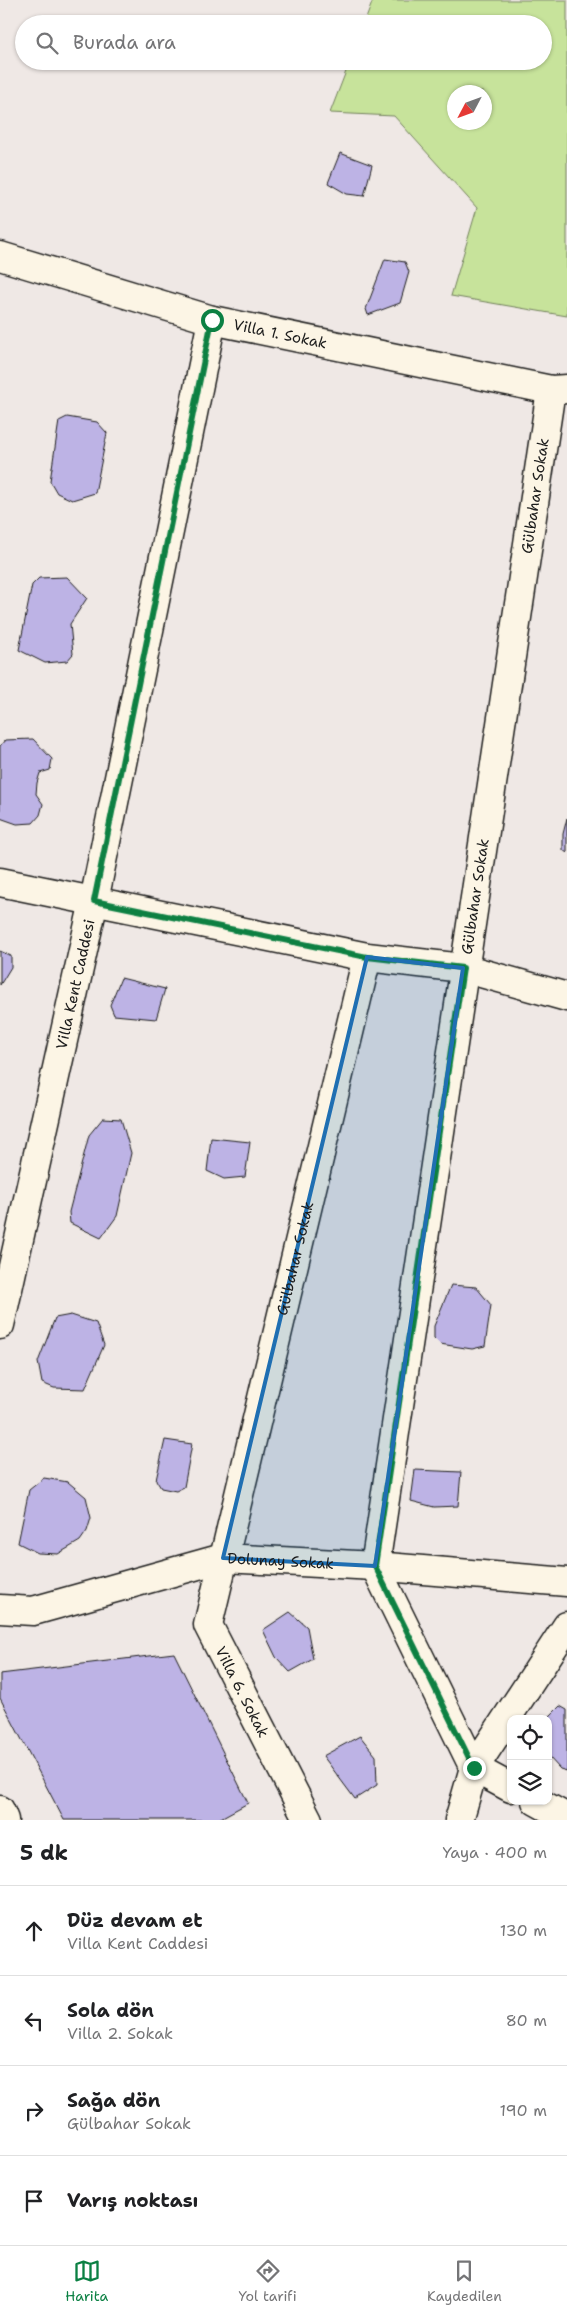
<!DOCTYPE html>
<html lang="tr">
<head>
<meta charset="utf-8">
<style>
  body { margin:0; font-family:"Shantell Sans",sans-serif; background:#f6f6f6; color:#202124 }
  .controls { position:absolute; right:15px; bottom:15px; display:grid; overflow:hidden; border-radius:10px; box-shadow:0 1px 4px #0004 }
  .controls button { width:45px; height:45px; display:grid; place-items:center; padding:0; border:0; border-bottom:1px solid #e0e0e0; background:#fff; color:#202124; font:25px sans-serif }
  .compass { position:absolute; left:447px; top:85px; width:45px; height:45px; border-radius:50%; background:#fff; box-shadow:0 1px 4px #0004; rotate:229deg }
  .stop { position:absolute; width:15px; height:15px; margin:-11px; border:4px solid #0b8043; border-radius:50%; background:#fff }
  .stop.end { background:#0b8043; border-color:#fff; box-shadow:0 1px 5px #0008 }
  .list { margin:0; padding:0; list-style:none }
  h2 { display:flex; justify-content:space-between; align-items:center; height:65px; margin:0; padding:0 20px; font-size:21px }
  h2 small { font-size:16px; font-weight:400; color:#757577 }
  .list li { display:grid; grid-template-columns:32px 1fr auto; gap:15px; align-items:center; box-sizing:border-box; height:90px; padding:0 20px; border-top:1px solid #e0e0e0 }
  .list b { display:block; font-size:19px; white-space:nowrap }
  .list p { margin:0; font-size:16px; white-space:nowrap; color:#757577 }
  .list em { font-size:16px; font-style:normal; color:#757577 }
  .icon { flex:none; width:28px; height:28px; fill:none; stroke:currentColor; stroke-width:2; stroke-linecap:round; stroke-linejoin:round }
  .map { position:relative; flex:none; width:567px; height:1820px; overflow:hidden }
  .search { position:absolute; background:#fff; box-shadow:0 1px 4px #0004; left:15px; right:15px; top:15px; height:55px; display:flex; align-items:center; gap:12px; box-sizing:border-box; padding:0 18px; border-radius:28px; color:#757577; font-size:19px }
  .sheet { height:425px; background:#fff }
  nav { display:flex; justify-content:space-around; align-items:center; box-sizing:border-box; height:70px; border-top:1px solid #e0e0e0; background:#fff; font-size:14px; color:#757577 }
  nav a { display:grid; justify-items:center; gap:2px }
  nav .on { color:#0b8043 }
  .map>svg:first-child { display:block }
  .green { fill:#c7e39b; stroke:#72805c; fill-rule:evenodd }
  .building { fill:#bdb3e5; stroke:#1c1c1c }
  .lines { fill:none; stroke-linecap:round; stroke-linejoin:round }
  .street-casing { stroke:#1c1c1c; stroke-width:31 }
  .secondary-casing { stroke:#1c1c1c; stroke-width:31 }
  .street { stroke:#fcf5e5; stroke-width:28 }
  .secondary { stroke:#fcf5e5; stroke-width:28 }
  .route { stroke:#0b8043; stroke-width:6 }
  .marked { fill:#1f6fb2; fill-opacity:0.2; stroke:#1f6fb2; stroke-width:4; stroke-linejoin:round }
  .labels { text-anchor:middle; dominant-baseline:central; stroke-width:5; stroke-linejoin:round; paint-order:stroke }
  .street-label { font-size:15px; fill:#1c1c1c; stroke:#fcf5e5 }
</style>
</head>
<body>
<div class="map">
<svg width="567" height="1820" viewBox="0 0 567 1820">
  <rect width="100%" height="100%" fill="#efe8e5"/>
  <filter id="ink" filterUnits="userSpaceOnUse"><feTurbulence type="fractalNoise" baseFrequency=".02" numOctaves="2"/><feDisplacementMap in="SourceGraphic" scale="10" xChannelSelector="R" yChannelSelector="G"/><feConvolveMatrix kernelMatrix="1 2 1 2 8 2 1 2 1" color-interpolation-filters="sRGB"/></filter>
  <g filter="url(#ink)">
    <path class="green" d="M373 0H567V316L451 296 477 208 394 116 330 113 350 61H543V24H364ZM454 92H484V122H454Z"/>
    <path class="building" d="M340 153 372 165 364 196 347 194 328 183Z
      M385 259 405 262 409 272 400 303 368 315 366 309Z
      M67 417 97 422 107 433 95 493 72 500 57 493 50 481 59 421Z
      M67 577 87 598 70 624 73 654 67 661 45 663 19 650 32 585 39 578Z
      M33 739 52 759 50 770 40 773 37 783 36 794 43 804 40 815 33 823 17 824 0 818V746L5 740Z
      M567 818V853L563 850V834Z
      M0 951 11 956V967L0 985Z
      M121 978 165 989 156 1019 114 1015 110 1005Z
      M103 1118 121 1119 131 1153 117 1216 101 1238 70 1223 69 1212 89 1135Z
      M211 1138 250 1142 245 1177 224 1179 207 1171Z
      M451 1285 476 1287 491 1305 485 1346 472 1349 440 1344 434 1338V1326Z
      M71 1315 96 1323 104 1345 85 1389 54 1388 42 1383 38 1362 55 1318Z
      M165 1440 192 1444 184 1487 176 1491 161 1488 156 1480Z
      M415 1470 461 1472 458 1506 434 1507 411 1501Z
      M44 1478 68 1482 86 1497 91 1518 87 1531 80 1541 58 1554 38 1553 18 1543 29 1490Z
      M290 1612 307 1627 313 1659 290 1672 276 1657 263 1630Z
      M174 1653 248 1803 217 1820H64L0 1698V1674Z
      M560 1706 567 1710V1771L560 1769 548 1756 547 1719Z
      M360 1736 376 1756 377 1785 355 1799 323 1756Z"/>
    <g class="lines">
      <g class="street-casing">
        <g id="street">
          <path d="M0 882 367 957 463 968 567 997"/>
          <path id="s1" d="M0 1609 33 1611 223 1558 375 1566 567 1582"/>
          <path id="s2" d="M511 1788 474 1768 375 1566 551 390"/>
          <path d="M536 1801 567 1818"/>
          <path id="s3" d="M308 1820 208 1625 367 957"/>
          <path d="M459 1820 474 1768 567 1626"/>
        </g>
      </g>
      <g class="secondary-casing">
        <g id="secondary">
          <path id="s4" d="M0 256 212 320 551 390 567 389"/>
          <path id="s5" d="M0 1325 94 901 212 320"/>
          <path d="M0 1810 4 1820"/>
        </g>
      </g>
      <use href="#street" class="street"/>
      <use href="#secondary" class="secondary"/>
    </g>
  </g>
  <g class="lines" filter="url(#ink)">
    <path class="route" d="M212 320 94 901 367 957 463 968 375 1566 474 1768"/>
  </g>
  <path class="marked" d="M367 957 463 968 375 1566 223 1558Z"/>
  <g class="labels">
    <g class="street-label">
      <text stroke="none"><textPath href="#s4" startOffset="291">Villa 1. Sokak</textPath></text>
      <text stroke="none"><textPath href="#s2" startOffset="1349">Gülbahar Sokak</textPath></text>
      <text stroke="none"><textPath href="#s2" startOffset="944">Gülbahar Sokak</textPath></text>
      <text stroke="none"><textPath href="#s5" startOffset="349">Villa Kent Caddesi</textPath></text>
      <text stroke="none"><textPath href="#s3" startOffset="596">Gülbahar Sokak</textPath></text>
      <text stroke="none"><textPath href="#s1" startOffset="288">Dolunay Sokak</textPath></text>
      <text transform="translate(242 1692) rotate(63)">Villa 6. Sokak</text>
    </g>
  </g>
</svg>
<div class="controls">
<button><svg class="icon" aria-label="locate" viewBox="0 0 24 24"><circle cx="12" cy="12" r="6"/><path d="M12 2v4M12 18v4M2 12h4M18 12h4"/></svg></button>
<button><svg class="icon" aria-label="layers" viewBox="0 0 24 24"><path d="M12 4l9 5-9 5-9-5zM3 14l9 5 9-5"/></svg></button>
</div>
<svg class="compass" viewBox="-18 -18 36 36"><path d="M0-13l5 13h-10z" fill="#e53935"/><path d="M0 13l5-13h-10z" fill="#757577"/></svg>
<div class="stop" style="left:212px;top:320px"></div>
<div class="stop end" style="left:474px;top:1768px"></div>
<div class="search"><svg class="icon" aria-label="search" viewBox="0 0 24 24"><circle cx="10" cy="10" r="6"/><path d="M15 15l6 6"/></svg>Burada ara</div>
</div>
<section class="sheet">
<h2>5 dk<small>Yaya · 400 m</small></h2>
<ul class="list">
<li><svg class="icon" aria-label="ahead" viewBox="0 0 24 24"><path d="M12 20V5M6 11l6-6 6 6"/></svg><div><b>Düz devam et</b><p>Villa Kent Caddesi</p></div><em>130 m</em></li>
<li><svg class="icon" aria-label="left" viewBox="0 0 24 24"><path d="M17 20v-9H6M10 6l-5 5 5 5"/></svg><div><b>Sola dön</b><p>Villa 2. Sokak</p></div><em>80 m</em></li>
<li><svg class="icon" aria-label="right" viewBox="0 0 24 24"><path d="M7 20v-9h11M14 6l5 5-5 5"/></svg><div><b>Sağa dön</b><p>Gülbahar Sokak</p></div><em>190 m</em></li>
<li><svg class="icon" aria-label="arrive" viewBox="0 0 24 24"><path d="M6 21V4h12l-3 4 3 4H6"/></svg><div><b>Varış noktası</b></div></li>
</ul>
</section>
<nav>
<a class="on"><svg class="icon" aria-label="map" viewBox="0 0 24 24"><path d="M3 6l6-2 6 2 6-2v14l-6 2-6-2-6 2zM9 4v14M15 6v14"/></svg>Harita</a>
<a><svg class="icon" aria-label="directions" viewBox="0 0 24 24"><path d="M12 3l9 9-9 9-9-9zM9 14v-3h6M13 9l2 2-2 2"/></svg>Yol tarifi</a>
<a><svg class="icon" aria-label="saved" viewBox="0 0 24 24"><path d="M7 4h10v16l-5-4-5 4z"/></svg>Kaydedilen</a>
</nav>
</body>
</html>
